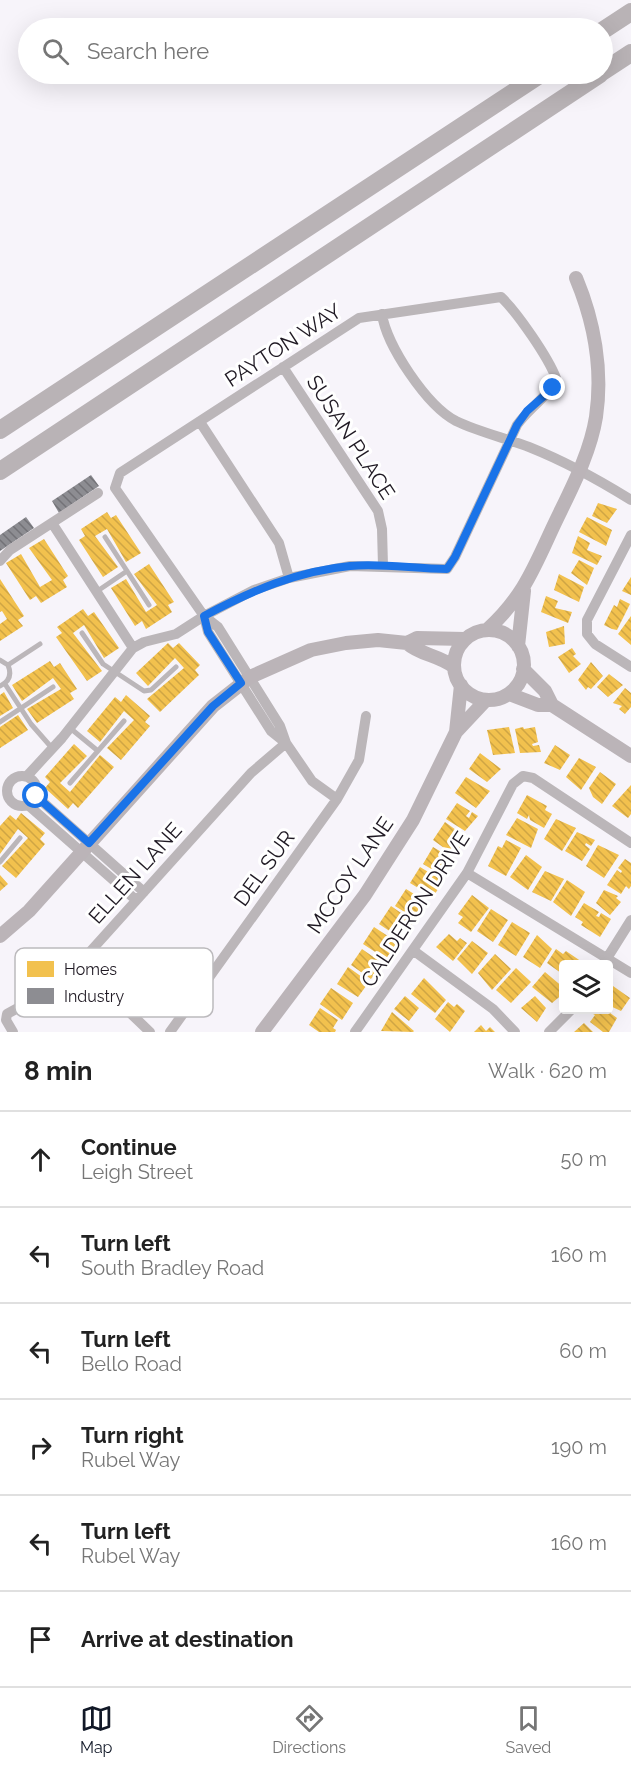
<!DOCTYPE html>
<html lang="en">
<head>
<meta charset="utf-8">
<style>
  body { margin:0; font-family:Raleway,sans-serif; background:#f2f2f2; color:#222 }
  .controls { position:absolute; right:18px; bottom:18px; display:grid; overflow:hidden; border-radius:6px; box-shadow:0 6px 24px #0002 }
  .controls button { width:54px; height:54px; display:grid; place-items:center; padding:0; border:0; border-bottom:2px solid #e0e0e0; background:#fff; color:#222; font:30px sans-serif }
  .stop { position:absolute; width:18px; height:18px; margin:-14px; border:4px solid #1a73e8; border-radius:50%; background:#fff }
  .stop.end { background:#1a73e8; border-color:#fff; box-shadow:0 2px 6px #0008 }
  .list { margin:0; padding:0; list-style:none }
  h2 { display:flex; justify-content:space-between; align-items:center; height:78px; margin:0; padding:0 24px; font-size:26px }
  h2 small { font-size:20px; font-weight:400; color:#767676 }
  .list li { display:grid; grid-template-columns:39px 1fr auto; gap:18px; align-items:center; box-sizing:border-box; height:96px; padding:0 24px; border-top:2px solid #e0e0e0 }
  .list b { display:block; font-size:22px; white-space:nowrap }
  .list p { margin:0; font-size:20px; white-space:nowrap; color:#767676 }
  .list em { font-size:20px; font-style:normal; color:#767676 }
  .icon { flex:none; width:33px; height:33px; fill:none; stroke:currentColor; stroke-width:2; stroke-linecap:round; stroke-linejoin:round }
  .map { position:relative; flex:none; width:631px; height:1032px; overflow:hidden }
  .search { position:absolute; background:#fff; box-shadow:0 6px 24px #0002; left:18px; right:18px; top:18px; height:66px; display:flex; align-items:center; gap:15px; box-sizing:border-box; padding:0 21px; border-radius:33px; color:#767676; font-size:22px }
  .sheet { height:654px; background:#fff }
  nav { display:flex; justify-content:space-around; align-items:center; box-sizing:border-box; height:84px; border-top:2px solid #e0e0e0; background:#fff; font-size:16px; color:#767676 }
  nav a { display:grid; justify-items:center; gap:3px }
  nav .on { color:#111827 }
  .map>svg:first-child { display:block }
  .homes { fill:url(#homes-back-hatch) }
  .industry { fill:url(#industry-back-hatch) }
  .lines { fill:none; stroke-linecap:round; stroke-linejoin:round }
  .lane { stroke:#bbb6b9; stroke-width:5 }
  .street { stroke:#bbb6b9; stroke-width:10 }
  .secondary { stroke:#bbb4b8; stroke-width:14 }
  .highway { stroke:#b9b3b6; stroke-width:18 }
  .route { stroke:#1a73e8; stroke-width:8 }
  .labels { text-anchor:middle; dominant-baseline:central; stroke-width:6; stroke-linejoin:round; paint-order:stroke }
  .street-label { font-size:21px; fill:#1f1923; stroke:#fff }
  .key { fill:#fff; stroke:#bcbabd; stroke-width:1.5 }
  .key-label { font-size:16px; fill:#1f1923 }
</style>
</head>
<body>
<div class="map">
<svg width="631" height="1032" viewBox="0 0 631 1032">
  <defs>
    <pattern id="homes-back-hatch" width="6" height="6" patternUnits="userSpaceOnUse" patternTransform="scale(1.5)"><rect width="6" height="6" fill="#f2c14e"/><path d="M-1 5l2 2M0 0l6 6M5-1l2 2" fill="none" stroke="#cfa544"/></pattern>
    <pattern id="industry-back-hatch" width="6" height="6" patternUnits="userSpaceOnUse" patternTransform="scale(1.5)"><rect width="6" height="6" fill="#8d8d92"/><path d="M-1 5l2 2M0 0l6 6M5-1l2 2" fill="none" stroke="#737277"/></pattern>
  </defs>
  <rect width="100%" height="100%" fill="#f7f4fa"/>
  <path class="homes" d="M598 503 617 509 607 523 592 516Z
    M107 512 111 518 116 515 141 553 126 562 107 529 95 536 118 567 103 577 79 540 85 536 81 529Z
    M587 517 612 530 606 546 579 532Z
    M578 536 590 543 587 550 602 556 597 565 572 553Z
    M44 539 68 576 63 580 67 587 41 603 36 596 30 600 6 563 21 554 40 587 52 580 29 548Z
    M579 560 594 568 587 585 571 573Z
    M149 564 174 602 168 605 172 612 146 629 142 621 135 626 111 588 126 579 146 612 157 605 134 574Z
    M559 574 584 587 579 602 554 590Z
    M631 577V595L622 591Z
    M0 579 24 616 18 620 23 626 0 641V624L7 619 2 611 0 612Z
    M546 596 558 601 555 608 572 612 568 623 541 612Z
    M620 599 630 604 617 630 612 629 604 625 614 605 617 607Z
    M83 609 88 616 94 612 119 648 104 658 84 625 73 633 102 671 87 681 56 637 62 633 57 627Z
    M631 616V645L618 634Z
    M564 626 565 644 549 647 546 632Z
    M168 643 173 648 179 643 200 665 195 670 199 675 160 712 147 699 184 668 175 658 148 686 136 673Z
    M572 648 576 654 573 656 581 664 569 673 558 657Z
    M50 661 54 667 60 663 77 689 70 693 74 699 37 723 27 709 61 689 53 678 22 701 12 685Z
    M591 662 603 676 591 689 588 687 586 690 578 680Z
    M609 674 623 685 608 697 597 687Z
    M625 688 631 693V707L625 714 619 709 622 706 613 703Z
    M4 692 13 708 0 716V695Z
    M126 695 150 716 145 722 150 726 121 760 107 748 134 720 124 711 100 742 87 731 115 697 121 702Z
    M18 715 28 730 0 748V727Z
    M509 727 515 753 493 755 487 730Z
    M523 727 524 729 535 727 538 742 532 744 533 746 539 745 541 752 520 753 515 729Z
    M74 744 87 756 60 783 70 792 100 755 114 767 78 808 73 803 68 809 45 788 50 782 45 777Z
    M555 745 570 755 560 770 544 763Z
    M480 753 501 769 487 782 469 769Z
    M579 758 596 767 581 790 566 777Z
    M600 772 616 784 602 804 593 797 589 788Z
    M466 777 490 791 476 808 455 793Z
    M631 785V814L628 818 612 806Z
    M527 795 547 806 545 810 552 814 544 828 530 820 529 815 527 819 517 813Z
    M457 803 470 811 466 816 469 818 472 812 478 816 465 831 446 819Z
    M21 813 45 833 40 839 45 844 16 878 2 866 28 838 18 829 0 854V826L10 815 16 820Z
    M517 818 538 829 531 848 506 835Z
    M556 819 576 828 562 851 544 839Z
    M445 822 467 838 454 855 433 840Z
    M577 832 595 840 591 846 586 843 585 845 590 849 582 861 565 851Z
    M506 840 521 848 506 876 488 866 498 846 502 848Z
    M598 845 619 855 604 878 586 866Z
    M433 847 453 859 443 876 423 864Z
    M526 855 542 867 528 890 510 877Z
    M625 859 631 863V886L629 889 626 886 621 894 607 885 617 870 621 873 622 871 618 868Z
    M420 867 440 879 437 884 440 886 433 897 410 883Z
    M545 871 564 879 551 901 532 892Z
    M0 875 8 884 0 891Z
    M567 880 585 892 571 916 553 902Z
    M406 889 427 902 414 918 395 906Z
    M604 890 618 896 616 898 621 902 610 915 596 903Z
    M472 895 489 908 471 932 458 923 463 917 458 914Z
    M584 903 599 912 596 916 599 917 601 913 611 919 600 937 581 925 583 922 575 917Z
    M391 906 414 922 400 938 379 924Z
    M491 909 508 920 493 942 477 931Z
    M512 922 530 933 516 956 498 945Z
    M374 927 397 942 386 959 363 944Z
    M449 934 457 941 460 938 467 943 453 961 436 947Z
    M537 935 552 949 540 968 523 957Z
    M472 941 488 953 472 974 457 959Z
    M362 949 382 963 371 979 351 965Z
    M556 949 563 954 566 951 585 964H564L561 973 547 963Z
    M495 954 511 969 492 990 478 973Z
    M348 967 369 982 358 997 337 984Z
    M516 968 531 982 511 1003 496 990Z
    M545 972 564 988V993L552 1003 532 987Z
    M424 978 446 1000 435 1013 411 994Z
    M613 986 630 998 621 1011 608 1005V992Z
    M331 988 353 1003 342 1020 320 1004Z
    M405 996 419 1008 409 1021 394 1009Z
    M535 996 546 1008 537 1022 521 1008Z
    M448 1002 454 1007 457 1004 465 1011 450 1032 435 1019Z
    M320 1008 338 1020 333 1028 336 1030 335 1032H319L309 1025Z
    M594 1010H606L617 1018 609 1032H603L590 1022 595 1015 591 1013Z
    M392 1012 414 1031 413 1032 381 1031Z
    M584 1023 593 1032H574Z
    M481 1025 486 1031 490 1027 495 1032H474Z"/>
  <path class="industry" d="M91 475 99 486 59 513 52 501Z
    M26 517 34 528 0 551V535Z"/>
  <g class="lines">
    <path class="lane" d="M105 537 149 605
      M96 592 127 571
      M82 633 103 664 144 691 151 690 176 667
      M0 660 8 665C12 675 9 682 0 686
      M8 665 40 644
      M5 684 31 724 52 748
      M0 722 53 687
      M70 728 98 751
      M70 783 124 721
      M0 862 20 838"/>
    <path class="street" d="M382 314C386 345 427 406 456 421 479 432 505 438 529 447 564 461 599 480 631 500
      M283 367 378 511 382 529 383 566
      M200 422 279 543 289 578
      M52 523 133 648
      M631 535 587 620V634L595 644 631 667
      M0 561 10 550 98 493
      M204 616 208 632 271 731 286 743 312 781 337 799
      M7 791a15 15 0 1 1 30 0a15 15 0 1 1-30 0Z
      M27 776 62 738 133 648 144 642 176 634 204 616 254 590 289 578 350 566 447 569 455 557 517 425C528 409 549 396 556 378 548 357 517 312 501 297L359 318 120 473 115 488 204 616 218 627 280 726 286 743
      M36 796 144 892
      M28 805 136 900
      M467 873 631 973
      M414 951 493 1009 515 1032
      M604 963 631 920
      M79 964 150 1032
      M13 1032 6 1020 7 1014 38 997 79 964 251 773 286 743
      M170 1032 337 799 359 760 366 716
      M355 1032 467 873 513 784 523 776 533 778 631 843
      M549 1032 571 1010"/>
    <path class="secondary" d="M487 630C523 597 533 570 553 527 569 493 590 455 596 417 603 370 594 321 576 278
      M454 665a35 35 0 1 1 70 0a35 35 0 1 1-70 0Z
      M407 643C420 655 439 655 454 667
      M518 646 524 591
      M523 669 545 691 552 705
      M509 694 538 705H552L631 756
      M456 732 461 685
      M0 936 29 911 213 706 250 677 311 650 346 643 378 640 407 643 417 638 465 639
      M262 1032 365 895 413 820 456 732 486 700"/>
    <path class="highway" d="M602 31 631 12
      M602 72 631 53
      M0 430 541 74
      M0 471 600 74"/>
  </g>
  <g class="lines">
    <path class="route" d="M36 796 89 843 213 706 241 683 208 632 204 616C251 591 297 571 350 566 383 563 415 569 447 569L455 557 517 425 527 411 553 388"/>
  </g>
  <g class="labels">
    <g class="street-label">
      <text transform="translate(283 345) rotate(-33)">PAYTON WAY</text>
      <text transform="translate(351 437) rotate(57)">SUSAN PLACE</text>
      <text transform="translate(264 868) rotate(-54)">DEL SUR</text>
      <text transform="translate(135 873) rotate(-48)">ELLEN LANE</text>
      <text transform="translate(350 875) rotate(-56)">MCCOY LANE</text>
      <text transform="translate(415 909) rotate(-57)">CALDERON DRIVE</text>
    </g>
  </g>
  <rect x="15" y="948" width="198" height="69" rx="9" class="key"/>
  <rect x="27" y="961" width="27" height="16" fill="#f2c14e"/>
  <rect x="27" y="988" width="27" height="16" fill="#8d8d92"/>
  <g class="key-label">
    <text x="64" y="975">Homes</text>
    <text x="64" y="1002">Industry</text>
  </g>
</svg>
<div class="controls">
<button><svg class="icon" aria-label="layers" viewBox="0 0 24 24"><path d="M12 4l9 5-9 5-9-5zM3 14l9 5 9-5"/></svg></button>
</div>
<div class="stop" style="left:36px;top:796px"></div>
<div class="stop end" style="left:553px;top:388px"></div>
<div class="search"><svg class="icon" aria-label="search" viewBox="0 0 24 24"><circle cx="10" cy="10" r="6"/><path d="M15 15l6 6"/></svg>Search here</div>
</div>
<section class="sheet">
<h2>8 min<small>Walk · 620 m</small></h2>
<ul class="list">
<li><svg class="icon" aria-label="ahead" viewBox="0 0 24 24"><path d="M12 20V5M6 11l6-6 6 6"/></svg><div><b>Continue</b><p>Leigh Street</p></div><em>50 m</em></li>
<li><svg class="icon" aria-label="left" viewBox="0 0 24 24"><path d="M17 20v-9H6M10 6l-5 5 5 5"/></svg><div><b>Turn left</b><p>South Bradley Road</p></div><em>160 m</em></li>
<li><svg class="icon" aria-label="left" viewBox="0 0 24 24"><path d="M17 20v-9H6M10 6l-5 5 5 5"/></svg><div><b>Turn left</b><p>Bello Road</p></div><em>60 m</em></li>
<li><svg class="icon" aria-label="right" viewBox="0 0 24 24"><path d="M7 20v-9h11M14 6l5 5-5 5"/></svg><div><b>Turn right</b><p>Rubel Way</p></div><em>190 m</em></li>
<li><svg class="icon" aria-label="left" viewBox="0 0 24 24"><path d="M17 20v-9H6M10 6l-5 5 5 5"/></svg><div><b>Turn left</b><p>Rubel Way</p></div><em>160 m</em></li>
<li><svg class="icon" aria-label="arrive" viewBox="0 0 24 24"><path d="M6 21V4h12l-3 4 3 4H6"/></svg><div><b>Arrive at destination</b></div></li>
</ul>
</section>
<nav>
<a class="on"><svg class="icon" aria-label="map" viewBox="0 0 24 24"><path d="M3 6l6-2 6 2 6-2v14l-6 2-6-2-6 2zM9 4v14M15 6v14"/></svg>Map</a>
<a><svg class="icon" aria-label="directions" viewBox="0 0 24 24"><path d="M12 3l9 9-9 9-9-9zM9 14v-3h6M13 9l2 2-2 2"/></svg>Directions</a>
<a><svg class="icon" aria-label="saved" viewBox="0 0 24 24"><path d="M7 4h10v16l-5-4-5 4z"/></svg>Saved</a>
</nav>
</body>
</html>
